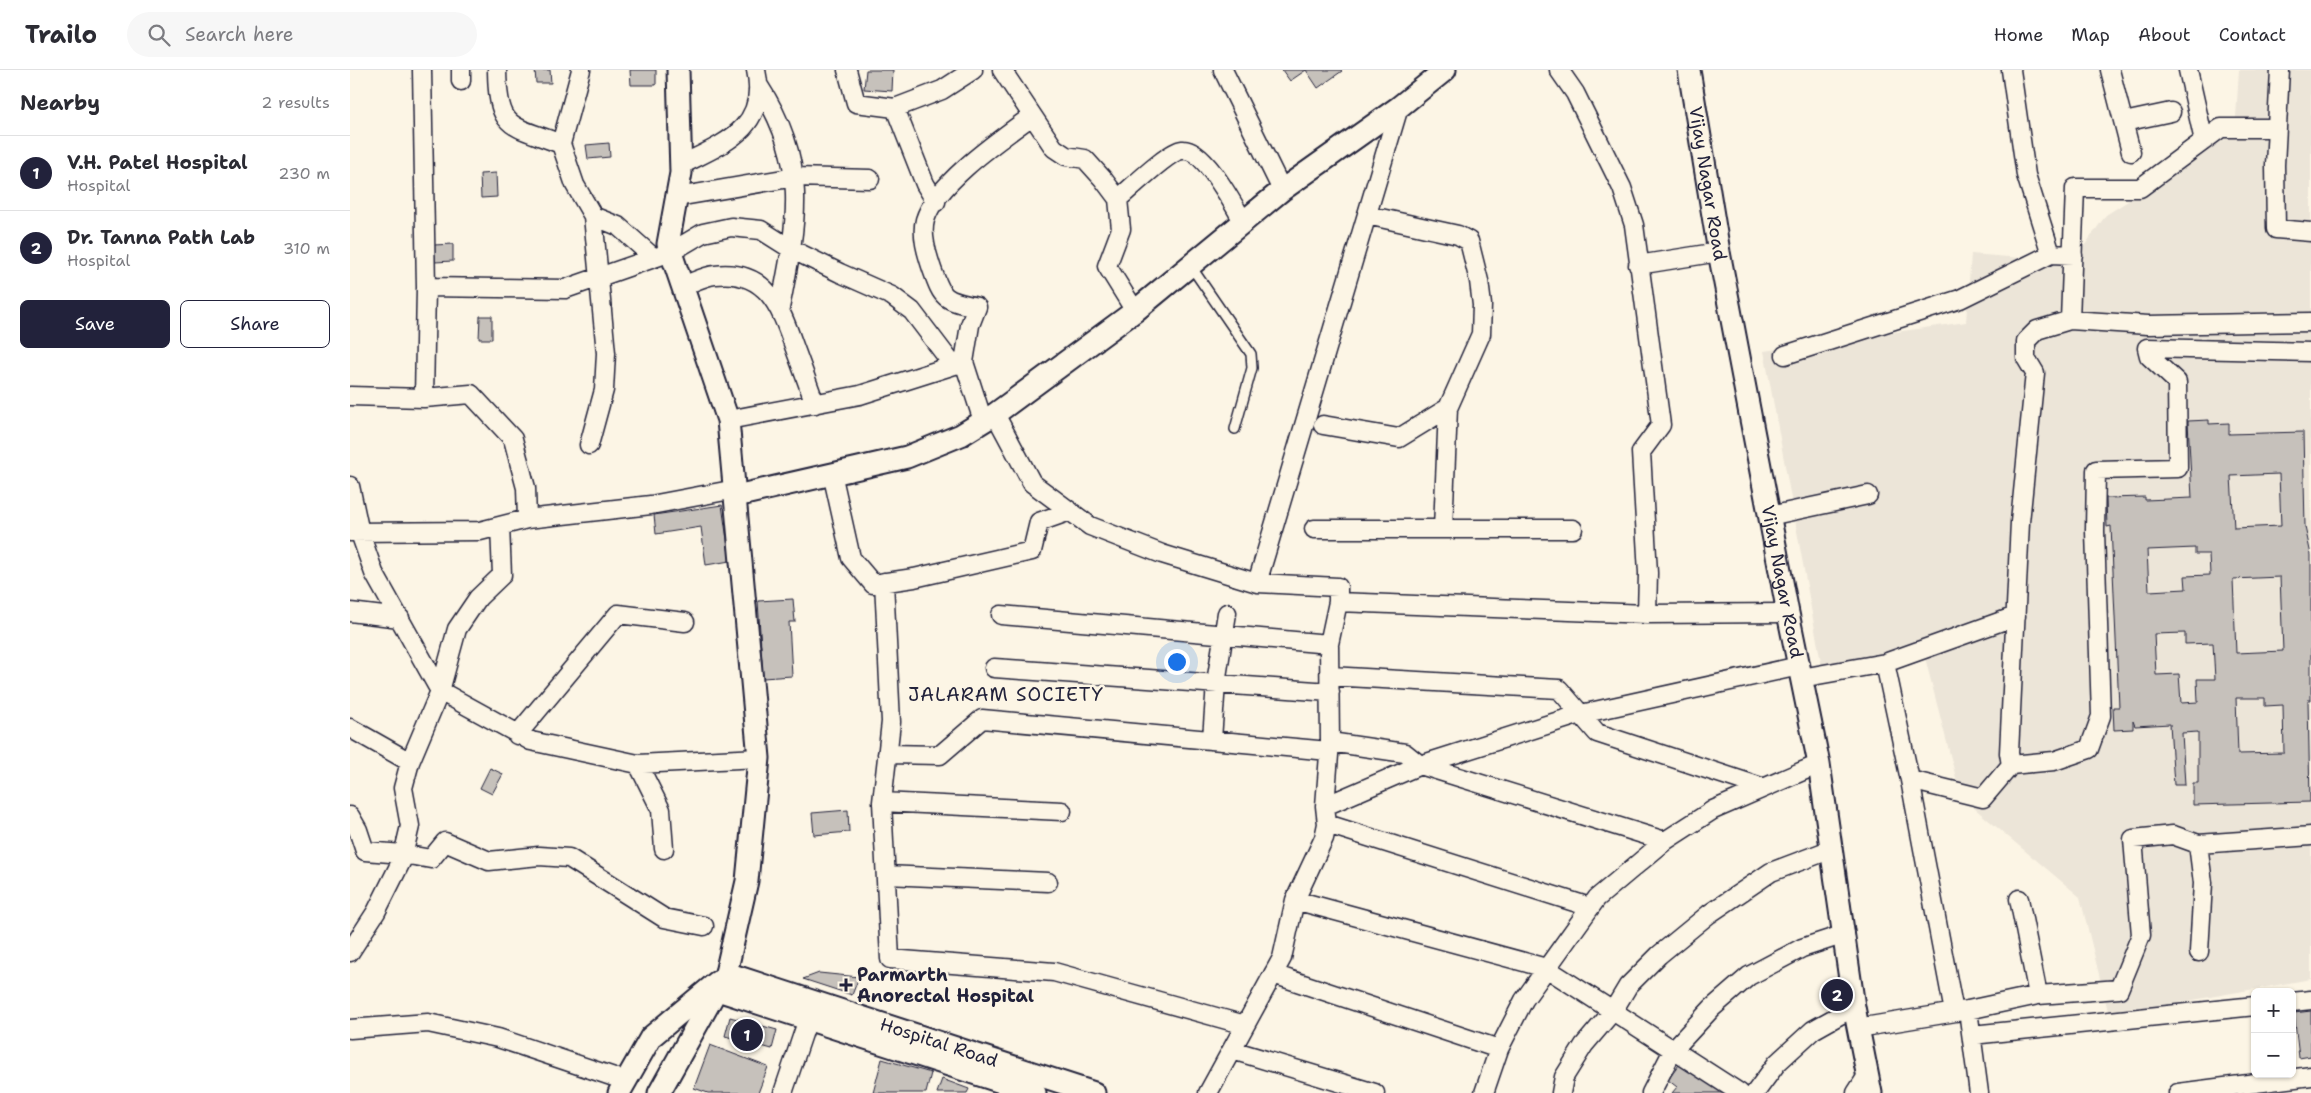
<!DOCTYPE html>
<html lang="en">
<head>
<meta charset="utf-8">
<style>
  body { margin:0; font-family:"Shantell Sans",sans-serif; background:#f7f7f7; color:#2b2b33 }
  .controls { position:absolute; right:15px; bottom:15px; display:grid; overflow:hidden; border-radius:8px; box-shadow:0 1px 4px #0004 }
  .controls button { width:45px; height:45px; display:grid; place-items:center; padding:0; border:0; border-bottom:1px solid #e1e1e2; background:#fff; color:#2b2b33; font:25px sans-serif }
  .you { position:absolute; left:826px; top:591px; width:18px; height:18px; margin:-12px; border:4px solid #fff; border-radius:50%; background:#1a73e8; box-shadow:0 0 0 8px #1a73e833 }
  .badge { display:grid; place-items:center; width:32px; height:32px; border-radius:50%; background:#22223b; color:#fff; font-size:16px; font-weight:700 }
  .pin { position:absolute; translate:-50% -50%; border:2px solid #fff; box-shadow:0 1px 5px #0006 }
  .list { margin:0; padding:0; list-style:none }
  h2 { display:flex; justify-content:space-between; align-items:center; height:65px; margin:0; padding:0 20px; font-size:21px }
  h2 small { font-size:16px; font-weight:400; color:#7c7c81 }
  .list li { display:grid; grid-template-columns:32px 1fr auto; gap:15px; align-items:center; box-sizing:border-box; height:75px; padding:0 20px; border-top:1px solid #e1e1e2 }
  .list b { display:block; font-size:19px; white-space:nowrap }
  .list p { margin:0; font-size:16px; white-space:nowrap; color:#7c7c81 }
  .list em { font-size:16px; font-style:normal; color:#7c7c81 }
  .actions { display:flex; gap:10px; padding:15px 20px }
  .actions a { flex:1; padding:11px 0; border:1px solid #22223b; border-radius:8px; text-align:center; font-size:18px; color:#22223b }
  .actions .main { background:#22223b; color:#fff }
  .icon { flex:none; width:28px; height:28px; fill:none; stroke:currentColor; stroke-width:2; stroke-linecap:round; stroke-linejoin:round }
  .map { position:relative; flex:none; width:1961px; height:1023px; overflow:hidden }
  header { display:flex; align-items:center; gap:30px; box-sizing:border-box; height:70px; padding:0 25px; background:#fff; border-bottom:1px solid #e1e1e2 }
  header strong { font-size:24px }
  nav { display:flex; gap:28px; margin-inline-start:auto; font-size:18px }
  .search { width:350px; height:45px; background:#f7f7f7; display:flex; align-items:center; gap:12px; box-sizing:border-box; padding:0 18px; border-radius:28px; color:#7c7c81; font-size:19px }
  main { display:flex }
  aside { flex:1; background:#fff }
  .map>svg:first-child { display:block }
  .built { fill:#ece5d8 }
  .building { fill:#c6c1bb; stroke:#22223b; fill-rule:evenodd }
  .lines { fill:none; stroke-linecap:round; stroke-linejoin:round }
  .service-casing { stroke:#22223b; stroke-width:12 }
  .minor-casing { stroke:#22223b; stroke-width:21 }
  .tertiary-casing { stroke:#22223b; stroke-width:25 }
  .service { stroke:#fcf5e5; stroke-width:9 }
  .minor { stroke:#fcf5e5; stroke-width:18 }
  .tertiary { stroke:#fcf5e5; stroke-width:21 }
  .poi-dot { fill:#22223b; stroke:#fcf5e5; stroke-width:2 }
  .labels { text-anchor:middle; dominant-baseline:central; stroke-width:5; stroke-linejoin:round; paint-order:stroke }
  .street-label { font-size:18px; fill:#22223b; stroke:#fcf5e5 }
  .poi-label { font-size:18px; font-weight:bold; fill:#22223b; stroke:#fcf5e5; text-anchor:start }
  .neighbourhood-label { font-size:19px; letter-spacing:1px; fill:#22223b; stroke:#fcf5e5 }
</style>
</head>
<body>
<header>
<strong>Trailo</strong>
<div class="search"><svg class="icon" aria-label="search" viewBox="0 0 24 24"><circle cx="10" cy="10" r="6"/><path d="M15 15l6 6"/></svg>Search here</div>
<nav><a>Home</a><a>Map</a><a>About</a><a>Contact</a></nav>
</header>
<main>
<aside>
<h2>Nearby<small>2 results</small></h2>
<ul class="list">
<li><span class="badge">1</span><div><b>V.H. Patel Hospital</b><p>Hospital</p></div><em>230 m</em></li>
<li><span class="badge">2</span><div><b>Dr. Tanna Path Lab</b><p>Hospital</p></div><em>310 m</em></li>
</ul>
<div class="actions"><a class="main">Save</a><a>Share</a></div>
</aside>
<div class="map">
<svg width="1961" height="1023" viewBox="0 0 1961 1023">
  <rect width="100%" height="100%" fill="#fcf5e5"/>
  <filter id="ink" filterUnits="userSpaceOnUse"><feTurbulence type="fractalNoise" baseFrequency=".02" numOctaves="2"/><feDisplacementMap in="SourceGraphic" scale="10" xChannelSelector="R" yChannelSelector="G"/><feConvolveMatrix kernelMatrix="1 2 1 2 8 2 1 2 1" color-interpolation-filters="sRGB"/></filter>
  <g filter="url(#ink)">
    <path class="built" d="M1889 0H1961V909L1759 945 1730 827 1611 727 1574 584 1472 598 1414 281 1616 252 1621 184 1723 192 1756 145 1885 63Z"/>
    <path class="building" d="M185 0H200L201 13H186Z
      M280 0H306V15H281Z
      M516 0H543L542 21 514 19Z
      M932 0H956L940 11Z
      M956 0H991L992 1 968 18Z
      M259 73 260 87 238 89 236 75Z
      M146 103 147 127 131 128 130 104Z
      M103 174V191L85 192 84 175Z
      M130 246H142V269H129Z
      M1859 350V354L1879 353V364L1953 362 1955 457 1961 485V630H1958L1960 732 1843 735V713H1848V662L1832 663 1835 715H1824L1820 654 1785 656 1783 651V659L1764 660 1763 637H1769L1761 456 1757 457 1756 428 1795 427V430L1842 428 1838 351ZM1929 404 1931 456 1884 458 1881 406ZM1845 478V484H1859L1860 505 1835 506 1836 519 1799 521 1797 480ZM1930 507 1933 581 1886 583 1883 509ZM1835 563V574L1863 573 1865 609H1847L1848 632 1831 633 1829 604 1806 605 1804 564ZM1886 628H1915V636L1933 635 1934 683 1888 684Z
      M372 435 380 491 356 495 351 457 306 464 304 445Z
      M443 529 445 552H439L442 606 413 608 408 531Z
      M140 698 153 704 142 724 130 718Z
      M498 740 499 762 464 765 462 743Z
      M469 903 509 907 502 925 453 909Z
      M1961 941V986L1949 988 1944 943Z
      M380 947 427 960 422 979 375 966Z
      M360 975 418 997 408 1023H358L344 1018Z
      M532 989 581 1003 576 1023H523Z
      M1331 992 1372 1023H1322L1327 1017 1318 1010Z
      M592 1009 619 1019 617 1023H587Z"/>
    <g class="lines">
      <g class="service-casing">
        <path id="service" d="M840 195 901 284 902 298 885 359"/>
      </g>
      <g class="minor-casing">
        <path id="minor" d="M72 0 76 217 74 328
          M111 0V11
          M147 0C148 61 160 54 211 74
          M231 0 211 74 225 115 243 146 256 283 254 320 239 375
          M497 0 506 33 545 38 592 20 623 0
          M652 0 704 78 716 86 735 89 753 109 768 129 771 159 757 196 785 241
          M873 0 932 120
          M1209 0 1225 23 1272 118 1284 155 1311 355 1291 382 1298 503 1297 544
          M1661 0 1676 105 1701 184
          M1760 0 1781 82
          M1838 0 1854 71
          M1930 0 1925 95 1926 159 1961 162
          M409 16C460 94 447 152 430 238
          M545 38 575 114 586 132
          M1774 52 1821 42
          M331 95C373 74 419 58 406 0
          M327 127 445 107 520 109
          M768 129C780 119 819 81 832 80 853 77 883 134 893 151
          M1017 145 1108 165 1119 171 1129 211 1132 235 1131 264 1098 338
          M243 146 268 156 304 188
          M1288 195 1369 182
          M332 216C342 213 354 206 365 205 416 199 430 236 444 276 451 295 458 314 465 334
          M76 217 215 219 321 182 353 163 381 157 411 160 441 179 490 203 542 226 562 241 603 295
          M1720 250 1725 118H1790L1871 58H1927
          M1961 252 1798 255 1720 250 1687 260 1676 271V288L1685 303 1670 452 1659 683 1661 695 1704 691 1739 679 1751 646 1745 461 1746 400 1828 398 1827 312 1799 286 1797 278 1961 282
          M1435 285 1610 229 1701 184 1723 185
          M0 326 74 328 121 324 163 369 176 418 177 449
          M645 344 682 413 740 456 812 484 907 513 988 517V532L979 574 980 672 975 736 977 754 974 768 945 830 932 888 858 1023
          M378 350 510 325 611 293
          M633 351 614 292 620 255 627 237C594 230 593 230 582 199 577 184 571 165 575 150 586 113 652 68 682 46
          M973 355 1049 368 1098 338 1093 459
          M482 403 501 488 523 514 564 508 682 481 689 452 720 441
          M0 416 10 463 24 503 90 621 181 671 288 694 409 688
          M1419 446 1518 425
          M964 459H1223
          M0 462 130 461 177 449 301 435 386 419
          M534 512 541 652 532 732 540 889 704 902 895 955
          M907 513 1049 37
          M988 532 1297 544 1438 543
          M0 542 50 548
          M651 545 979 574
          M1535 593 1560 710 1604 942
          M644 598 980 622
          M980 606 1209 619 1247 663 1414 718
          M1451 608 1535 593 1666 546
          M0 658 60 692 53 718 60 756 52 790 26 842 0 882
          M167 665 268 544 335 552
          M862 669 866 613 877 543
          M980 672 1055 683 1070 695 1315 771
          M537 684 590 685 632 649 979 681
          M60 692 90 621 107 559 128 528 152 505 150 456
          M288 694 311 740 314 779
          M1560 710 1633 728 1661 695
          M532 732 712 741
          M975 736 1070 695 1231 644 1449 596
          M0 746 8 760 15 781 53 784 81 789 95 772 139 791 189 786 219 788 314 848 354 856
          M977 754 1240 837
          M1848 774 1853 813 1849 882
          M536 805 698 812
          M1669 829 1688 925
          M945 830 1196 898 1390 1023
          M923 904 1149 979
          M1942 932 1961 930
          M1618 940 1629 1023
          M1508 958 1618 940 1688 925 1769 919 1791 865 1783 769 1823 765 1848 774 1961 766
          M0 959 78 953 148 968 276 1011
          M1622 965 1905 936
          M882 980 1025 1023
          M433 1023 458 949
          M1134 1023 1149 979 1174 930 1247 828 1315 771 1363 740 1469 694
          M1211 1023 1214 1007 1234 975 1263 941 1278 916 1309 885 1359 844 1421 802 1482 779
          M1301 1023 1323 980 1362 938 1399 906 1452 878 1495 864
          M1405 1023 1427 993 1463 960 1504 937
          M1506 1023 1517 1006
          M1828 1023 1961 1006"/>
      </g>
      <g class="tertiary-casing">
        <g id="tertiary">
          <path id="s1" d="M1339 0 1369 182 1438 543 1469 694 1504 937 1521 1023"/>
          <path d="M386 426 557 387 611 365 645 344 785 241 932 120 1049 37 1095 0"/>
          <path id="s2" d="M376 903 744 1023"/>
          <path d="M366 922 371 921 685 1023"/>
          <path d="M269 1023 301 967 367 912"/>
          <path d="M309 1023 376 903 397 811 409 688 378 350 318 174 331 103 328 0"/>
        </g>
      </g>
      <use href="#service" class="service"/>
      <use href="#minor" class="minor"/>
      <use href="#tertiary" class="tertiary"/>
    </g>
  </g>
  <path class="poi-dot" d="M493.5 907.5h5v5h5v5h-5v5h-5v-5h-5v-5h5z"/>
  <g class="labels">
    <g class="street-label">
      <text stroke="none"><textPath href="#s1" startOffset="115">Vijay Nagar Road</textPath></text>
      <text stroke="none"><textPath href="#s1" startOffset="520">Vijay Nagar Road</textPath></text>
      <text stroke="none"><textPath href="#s2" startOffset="224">Hospital Road</textPath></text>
    </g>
    <g class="poi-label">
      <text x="507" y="905">Parmarth<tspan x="507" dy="21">Anorectal Hospital</tspan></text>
    </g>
    <g class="neighbourhood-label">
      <text x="656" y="624">JALARAM SOCIETY</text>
    </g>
  </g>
</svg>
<div class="controls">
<button>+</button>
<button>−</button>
</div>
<div class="you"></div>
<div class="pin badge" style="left:397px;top:965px">1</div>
<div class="pin badge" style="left:1487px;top:925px">2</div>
</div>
</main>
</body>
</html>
